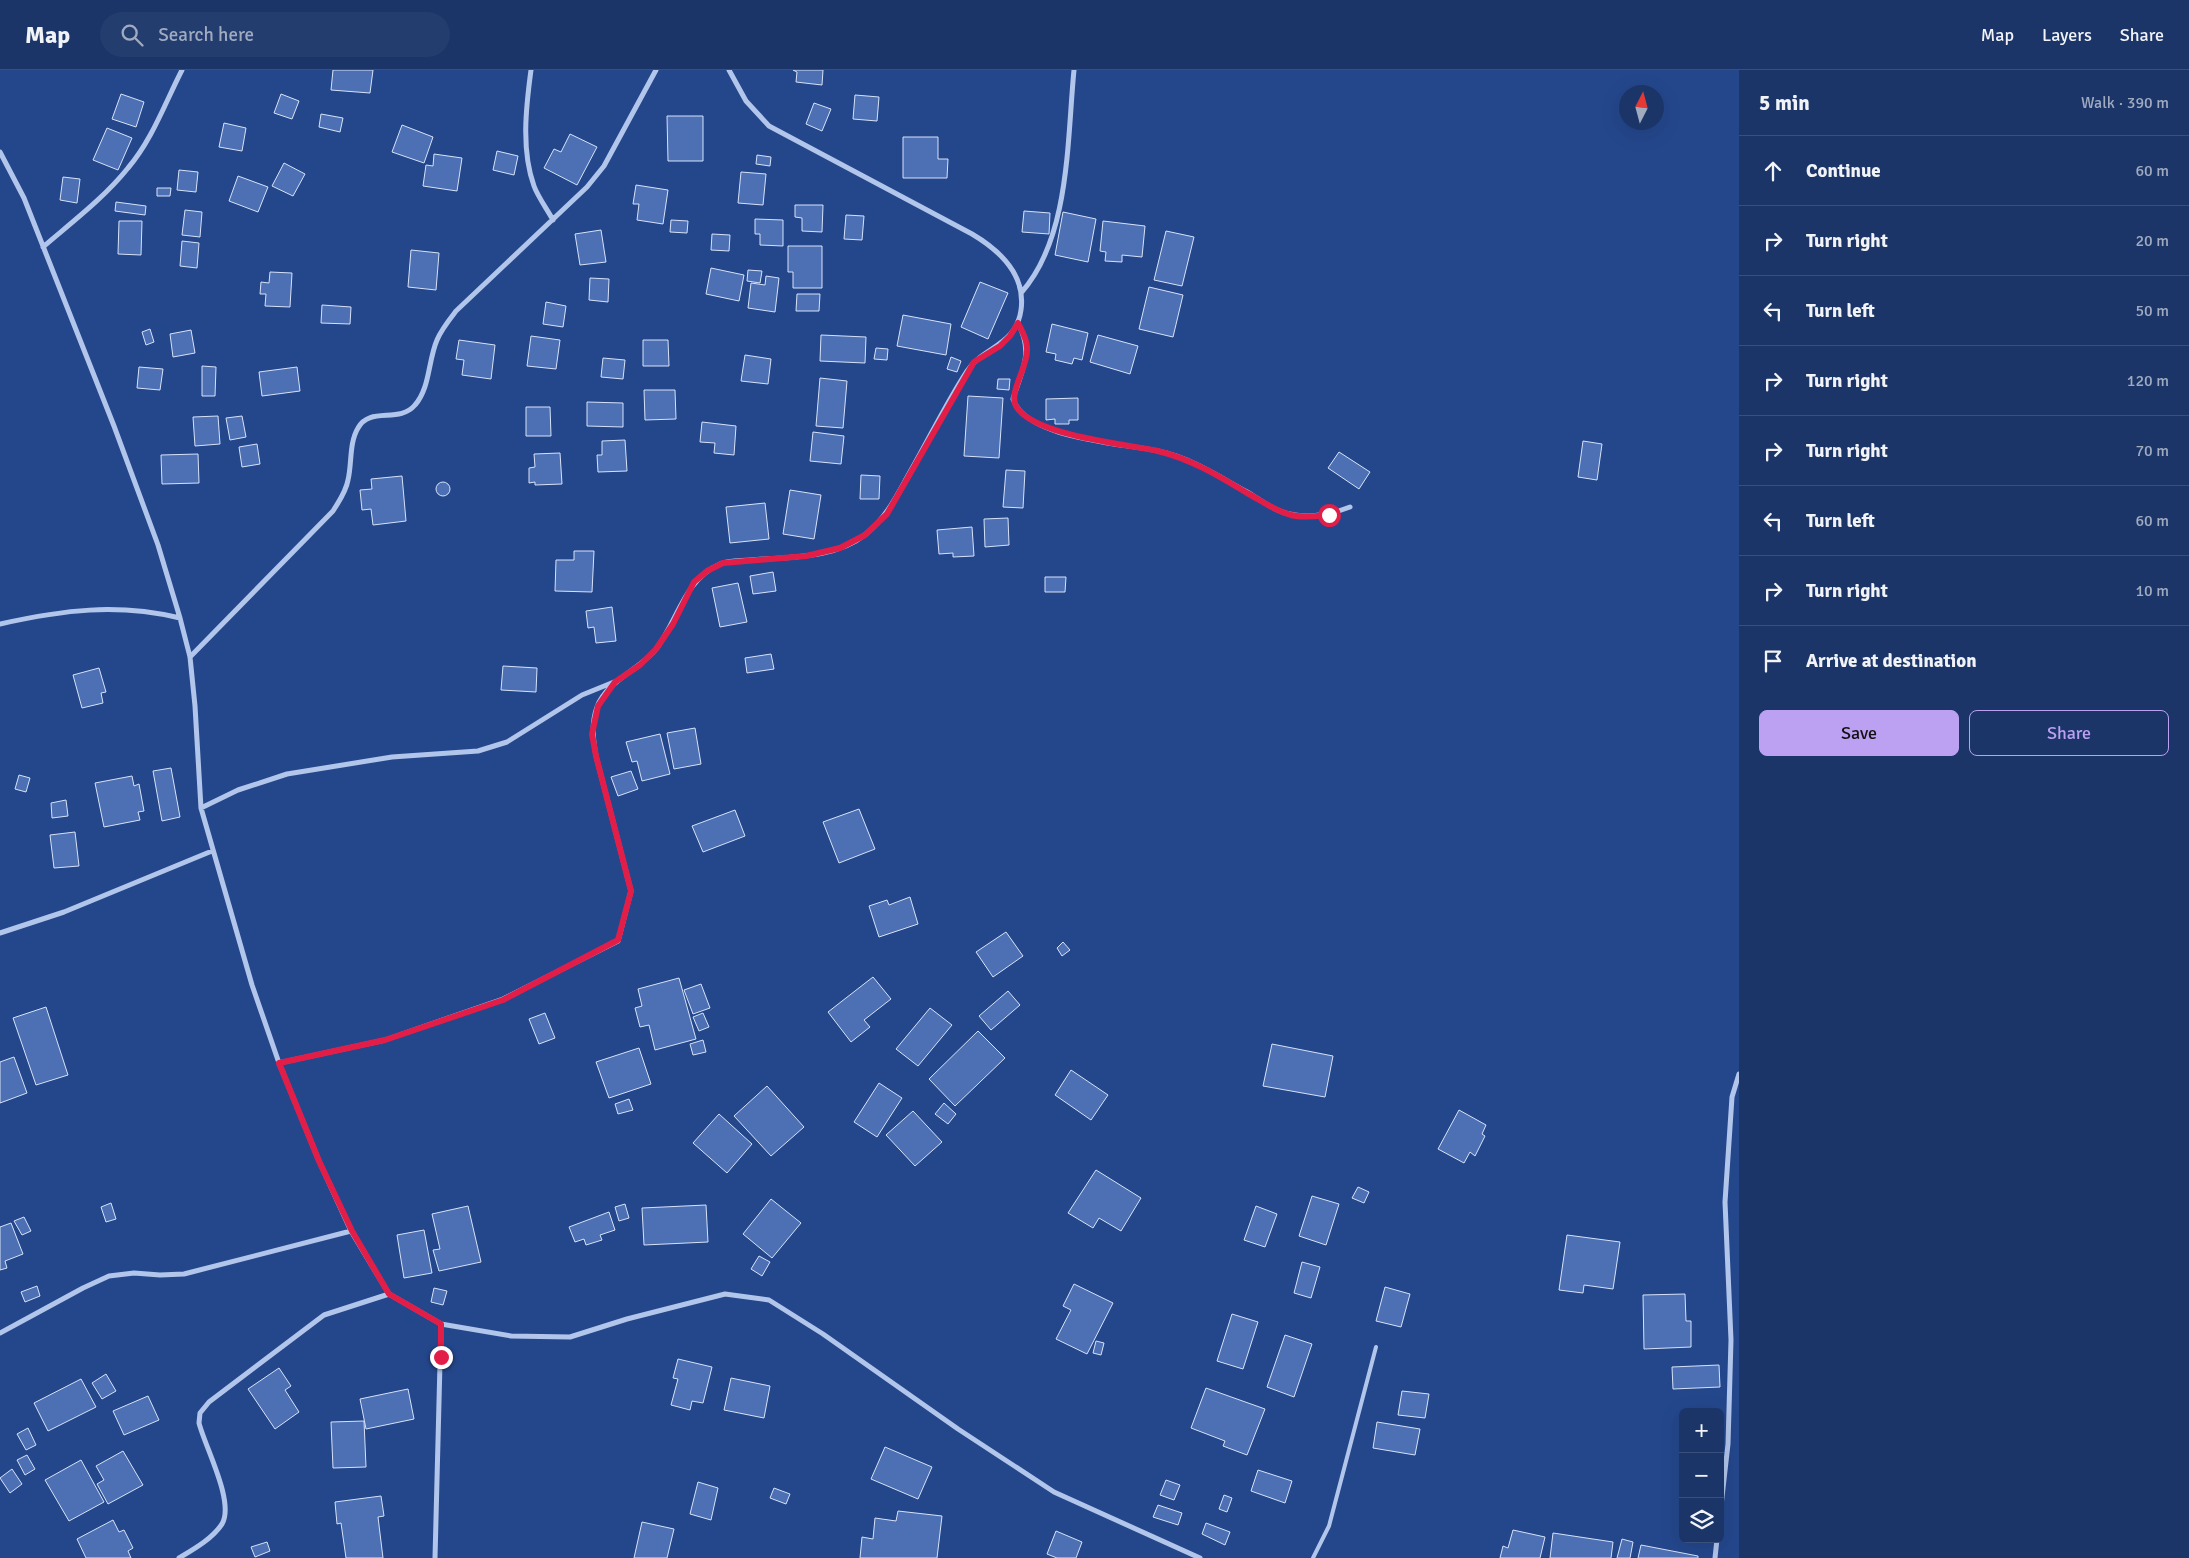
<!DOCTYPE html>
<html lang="en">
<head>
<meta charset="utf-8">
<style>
  body { margin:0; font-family:Signika,sans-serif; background:#243d6f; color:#f1f3f6 }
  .controls { position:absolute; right:15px; bottom:15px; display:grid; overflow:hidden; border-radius:8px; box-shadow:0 5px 20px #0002 }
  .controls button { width:45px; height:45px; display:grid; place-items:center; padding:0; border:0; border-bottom:1px solid #39507d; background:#1b3569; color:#f1f3f6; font:25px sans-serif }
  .compass { position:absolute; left:1619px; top:15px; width:45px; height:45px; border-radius:50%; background:#1b3569; box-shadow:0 5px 20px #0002; rotate:6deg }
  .stop { position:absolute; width:15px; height:15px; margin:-11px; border:4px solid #e11d48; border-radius:50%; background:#fff }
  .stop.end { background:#e11d48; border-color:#fff; box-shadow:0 1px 5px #0008 }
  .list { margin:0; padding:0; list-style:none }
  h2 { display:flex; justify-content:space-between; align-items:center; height:65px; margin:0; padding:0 20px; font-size:21px }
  h2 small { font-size:16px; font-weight:400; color:#a0abc0 }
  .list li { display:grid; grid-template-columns:32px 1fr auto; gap:15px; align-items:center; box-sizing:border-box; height:70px; padding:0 20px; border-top:1px solid #39507d }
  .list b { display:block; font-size:19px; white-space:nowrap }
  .list em { font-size:16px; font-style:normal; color:#a0abc0 }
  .actions { display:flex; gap:10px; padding:15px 20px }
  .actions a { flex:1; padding:11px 0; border:1px solid #bca0f2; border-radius:8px; text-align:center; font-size:18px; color:#bca0f2 }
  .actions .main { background:#bca0f2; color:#111 }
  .icon { flex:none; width:28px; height:28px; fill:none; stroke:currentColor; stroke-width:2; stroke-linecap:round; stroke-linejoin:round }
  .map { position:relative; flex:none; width:1739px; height:1488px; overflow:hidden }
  header { display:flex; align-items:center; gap:30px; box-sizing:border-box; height:70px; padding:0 25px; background:#1b3569; border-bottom:1px solid #39507d }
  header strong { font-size:24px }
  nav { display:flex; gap:28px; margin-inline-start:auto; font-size:18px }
  .search { width:350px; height:45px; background:#243d6f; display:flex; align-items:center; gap:12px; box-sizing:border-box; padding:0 18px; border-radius:28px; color:#a0abc0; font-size:19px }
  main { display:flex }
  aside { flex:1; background:#1b3569 }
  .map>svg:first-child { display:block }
  .building { fill:#4c70b3; stroke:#d7e2f8 }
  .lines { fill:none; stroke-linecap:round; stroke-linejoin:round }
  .service { stroke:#b2c6eb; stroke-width:4 }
  .minor { stroke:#b2c6eb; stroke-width:5 }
  .route { stroke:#e11d48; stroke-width:6 }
</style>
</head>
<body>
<header>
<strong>Map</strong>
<div class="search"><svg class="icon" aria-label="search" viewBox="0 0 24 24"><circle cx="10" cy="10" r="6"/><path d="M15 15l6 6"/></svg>Search here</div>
<nav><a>Map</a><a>Layers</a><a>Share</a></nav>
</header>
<main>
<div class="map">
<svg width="1739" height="1488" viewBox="0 0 1739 1488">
  <rect width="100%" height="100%" fill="#24478c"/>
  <path class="building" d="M333 0H373L370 23 331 20Z
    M793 0H823L822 15 796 12 797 2Z
    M121 24 144 32 136 57 112 49Z
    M281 24 299 31 292 49 274 43Z
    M855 25 879 27 877 51 853 49Z
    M814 33 831 39 822 61 806 54Z
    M321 44 343 48 340 62 319 57Z
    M667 46H703V91H668Z
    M224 53 246 58 242 81 219 77Z
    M402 55 433 67 424 93 392 82Z
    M107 58 132 68 118 100 93 90Z
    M570 64 597 77 577 115 544 98 554 79 561 82Z
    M903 67H938V89H948L947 108H903Z
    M497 81 518 86 514 105 493 100Z
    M434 84 462 88 457 121 423 116 426 95 433 96Z
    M757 85 771 87 770 96 756 94Z
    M284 93 305 104 293 126 272 116Z
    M179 100 198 102 196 122 177 120Z
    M741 102 766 104 763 135 738 133Z
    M238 106 268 117 258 142 229 131Z
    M63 107 80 109 77 133 60 130Z
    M636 115 668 120 663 154 637 150 639 134H633Z
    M157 118H171L170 126H157Z
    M116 132 146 136 145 145 115 141Z
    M795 135H823L822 162 802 161V148L795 147Z
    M185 140 202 142 200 167 182 165Z
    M1024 141 1050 143 1049 164 1022 162Z
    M1063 142 1096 149 1088 192 1055 185Z
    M846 145 864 146 862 170 844 169Z
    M755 149 783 150V176L760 175V164H755Z
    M671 150 688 151 687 163 670 162Z
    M119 151H142L141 185 118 184Z
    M1103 151 1145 156 1142 187 1122 185V192L1105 191 1106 182 1100 181Z
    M601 160 606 192 580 195 575 164Z
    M1166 161 1194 167 1182 216 1154 210Z
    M712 164 730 165 729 181 711 180Z
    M182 171 199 173 197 198 180 196Z
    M788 176H822V218H793V202H788Z
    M411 180 439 183 436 220 408 217Z
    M711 198 744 205 739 231 706 224Z
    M748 200 762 201 760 213 747 211Z
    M270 202 292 203 290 237 265 236 266 224H260L261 212 269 213Z
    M766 206 779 208 775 242 748 238 751 213 765 215Z
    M590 208 609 209 608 232 589 230Z
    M980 212 1008 223 988 269 961 257Z
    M1149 217 1183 225 1173 267 1139 259Z
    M797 224H820L819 241H796Z
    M546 232 566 236 563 257 543 254Z
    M322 235 351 237 350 254 321 253Z
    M903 245 951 254 946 285 897 276Z
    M1052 254 1088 263 1082 290 1074 288 1072 294 1055 290 1056 284 1046 282Z
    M150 259 154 272 146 275 142 262Z
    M191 260 195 283 173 287 170 264Z
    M821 265 866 267 865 293 820 291Z
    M1098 265 1138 276 1130 304 1090 292Z
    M531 266 560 270 556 299 527 296Z
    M459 270 495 275 491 309 462 305 464 290 456 289Z
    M643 270H668L669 296H643Z
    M876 278 888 279 887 290 874 289Z
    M745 285 771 289 768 314 741 311Z
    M951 287 961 291 957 302 947 299Z
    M603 288 625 290 623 309 601 307Z
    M202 296 216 297 215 326H202Z
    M139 297 163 299 160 320 137 318Z
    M297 297 300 321 262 326 259 302Z
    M820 308 847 311 843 358 816 356Z
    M998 309H1010L1009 320 997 319Z
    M644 320H675L676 349 645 350Z
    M968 326 1003 328 999 388 964 386Z
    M1078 328V350H1069V354H1055V349L1046 350V329Z
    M587 332 623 333V357L587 356Z
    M526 337H550L551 366H526Z
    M218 346 220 374 195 376 193 347Z
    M242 346 246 367 230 370 226 348Z
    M702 352 736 356 734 385 714 383 715 373 700 372Z
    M813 362 844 366 841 394 810 391Z
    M625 370 627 401 598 402 597 385H602V371Z
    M1583 371 1602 374 1597 410 1578 407Z
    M257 374 260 394 242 397 239 377Z
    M1339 382 1370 402 1359 419 1328 398Z
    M560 383 562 414 535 415V412L529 413V398L535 397 534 384Z
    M198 384 199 413 162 414 161 385Z
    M1006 400 1025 401 1023 438 1003 437Z
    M861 405 880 406 879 429H860Z
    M402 406 406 451 373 455 371 439 362 440 360 420 372 419 371 409Z
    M436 419a7 7 0 1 1 14 0a7 7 0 1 1-14 0Z
    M790 420 821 425 814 469 783 464Z
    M765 433 769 469 730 473 726 437Z
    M1008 448 1009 475 985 477 984 449Z
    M972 457 974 486 953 487V483L939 484 937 460Z
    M574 481H594L592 522 555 521 556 490H574Z
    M773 502 776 521 753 524 750 506Z
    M1045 507H1066L1065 522H1045Z
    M738 513 747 552 720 557 712 518Z
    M612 537 616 571 596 573 594 557 588 558 586 541Z
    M771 584 774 599 747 603 745 588Z
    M503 596 537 598 536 622 501 620Z
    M99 598 106 622 101 623 103 633 82 638 73 605Z
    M695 658 701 694 674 699 667 663Z
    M660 664 670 704 642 711 637 691 632 692 626 672Z
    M171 698 180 747 162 751 153 701Z
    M631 701 638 719 618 726 611 707Z
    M19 705 30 708 26 722 15 719Z
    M132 706 134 716 139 714 144 741 138 742 140 750 104 757 95 713Z
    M66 730 68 746 52 748 51 733Z
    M859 739 875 779 839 793 823 752Z
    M735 740 745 766 703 782 692 756Z
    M75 762 79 796 54 798 50 765Z
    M910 827 918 854 879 867 869 836 887 830 889 835Z
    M1006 862 1023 886 993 907 976 882Z
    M1063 872 1070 880 1062 886 1057 878Z
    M873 907 891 929 864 950 870 957 851 972 828 942Z
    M679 908 696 969 655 980 649 955 640 957 635 938 642 936 638 919Z
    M701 914 710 938 693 944 684 920Z
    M1008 921 1020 935 991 960 979 946Z
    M46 937 68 1005 36 1015 13 948Z
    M930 938 952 955 918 996 896 979Z
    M545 943 555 968 539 974 529 949Z
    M703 943 709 957 699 961 693 947Z
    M978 961 1005 988 955 1036 929 1009Z
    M703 970 706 982 693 985 690 974Z
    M1272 974 1333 986 1325 1027 1263 1016Z
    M639 978 651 1014 609 1028 596 992Z
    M14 987 27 1023 0 1033V992Z
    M1071 1000 1108 1025 1091 1050 1055 1025Z
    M879 1013 902 1028 877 1067 854 1052Z
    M767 1016 804 1057 771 1086 734 1046Z
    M629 1029 633 1040 618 1044 615 1034Z
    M944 1033 956 1044 948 1054 935 1044Z
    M1459 1040 1486 1055 1482 1064 1485 1066 1475 1086 1470 1082 1464 1093 1438 1079Z
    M913 1041 942 1072 915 1096 886 1065Z
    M719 1044 752 1074 727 1103 693 1073Z
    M1096 1100 1141 1128 1121 1161 1099 1148 1093 1158 1068 1143Z
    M1358 1117 1369 1122 1364 1133 1352 1128Z
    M1312 1126 1339 1134 1326 1175 1299 1166Z
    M771 1129 801 1153 772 1188 743 1164Z
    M111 1133 116 1149 106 1152 101 1137Z
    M625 1134 629 1148 619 1151 615 1137Z
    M706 1135 708 1172 644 1175 642 1138Z
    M468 1136 481 1192 439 1201 433 1180 440 1179 432 1144Z
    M1256 1136 1277 1144 1265 1177 1244 1170Z
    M609 1142 615 1160 600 1165 602 1170 586 1175 584 1169 575 1172 569 1157Z
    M24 1147 31 1161 22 1165 14 1151Z
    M11 1153 23 1184 5 1191 7 1198 0 1200V1157Z
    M424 1160 432 1203 404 1208 397 1165Z
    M1567 1165 1620 1172 1613 1219 1584 1215 1583 1223 1559 1220Z
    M759 1186 770 1192 762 1206 751 1199Z
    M1302 1192 1320 1197 1311 1228 1294 1223Z
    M1074 1214 1113 1233 1087 1284 1056 1269 1071 1240 1063 1236Z
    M37 1216 40 1226 25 1232 21 1222Z
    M1385 1217 1410 1224 1401 1257 1376 1251Z
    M434 1218 447 1221 443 1235 431 1232Z
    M1685 1224 1686 1251H1691V1277L1644 1279 1643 1225Z
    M1232 1244 1258 1252 1243 1299 1217 1291Z
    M1285 1265 1312 1274 1294 1327 1267 1317Z
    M1096 1271 1104 1273 1101 1285 1093 1283Z
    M678 1289 712 1297 703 1333 692 1331 690 1340 671 1335 678 1309 673 1308Z
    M1719 1295 1720 1317 1673 1319 1672 1297Z
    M279 1298 291 1316 285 1320 299 1342 275 1359 248 1319Z
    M106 1304 116 1321 102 1329 92 1313Z
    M731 1308 770 1316 764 1348 724 1340Z
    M81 1309 96 1337 48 1361 34 1333Z
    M1206 1318 1265 1339 1247 1385 1223 1376 1225 1371 1191 1358Z
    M408 1319 414 1349 366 1359 360 1329Z
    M1402 1321 1429 1324 1425 1348 1398 1345Z
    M148 1326 159 1350 124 1365 113 1341Z
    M364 1351 366 1397 333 1398 331 1352Z
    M1377 1352 1420 1359 1415 1385 1373 1378Z
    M28 1358 36 1375 26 1380 17 1364Z
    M885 1377 932 1397 918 1429 871 1409Z
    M123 1381 143 1415 108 1434 97 1414 104 1410 96 1396Z
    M27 1385 35 1399 25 1405 17 1390Z
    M81 1390 104 1432 69 1451 45 1410Z
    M12 1399 22 1414 10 1423 0 1408Z
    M1258 1400 1292 1411 1285 1433 1251 1421Z
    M1166 1410 1180 1415 1174 1430 1160 1425Z
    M698 1412 718 1418 711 1450 690 1444Z
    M774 1418 790 1424 786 1434 770 1428Z
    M1224 1425 1232 1428 1227 1442 1219 1439Z
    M381 1426 384 1446 378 1447 383 1488H346L341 1453 337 1454 335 1432Z
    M1158 1435 1182 1443 1178 1455 1153 1447Z
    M898 1441 942 1446 937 1488H860L862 1467 873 1469 875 1448 896 1451Z
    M113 1450 119 1462 124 1460 133 1478 128 1481 131 1488H86L77 1469Z
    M642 1452 674 1459 667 1488H634Z
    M1206 1453 1230 1462 1225 1475 1202 1464Z
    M1513 1460 1545 1467 1540 1488H1500L1503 1476 1508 1478Z
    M1056 1461 1082 1472 1076 1488H1057L1047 1484Z
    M1553 1463 1613 1472 1611 1488H1550Z
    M1622 1469 1633 1472 1630 1488H1617Z
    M267 1472 270 1481 255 1487 251 1477Z
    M1641 1475 1698 1486V1488H1638Z"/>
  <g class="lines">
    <path class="service" d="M1313 1488 1329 1456 1376 1277"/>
    <path class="minor" d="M531 0C526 37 521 80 534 116 538 127 547 139 553 150
      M0 82 24 128 114 356 158 475 180 548 190 587 195 636 201 738 252 915 279 993 319 1091 351 1161 389 1224 441 1254 511 1266 570 1267 627 1249 725 1224 769 1230 823 1264 958 1359 1054 1422 1200 1488
      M43 177C72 152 104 128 128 98 152 70 165 33 182 0
      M1021 223C1070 168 1067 71 1074 0
      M1018 253C1034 285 1022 298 1013 329 1026 369 1122 373 1158 381 1191 388 1218 406 1247 422 1262 431 1277 443 1295 445 1315 448 1332 444 1350 437
      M0 554C63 540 116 533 180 548
      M190 587 333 441C339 431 346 422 348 410 352 394 349 373 358 358 370 336 399 354 415 335 430 318 428 291 437 270 441 260 449 250 456 241L587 117 604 96 656 0
      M201 738 238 720 287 704 392 687 478 681 507 672 582 625 614 612
      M0 863 64 842 212 781
      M279 993 385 970 503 929 618 871 631 821 596 686C593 669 591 654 597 637 607 610 640 600 657 578 678 549 685 509 720 494 729 490 741 491 751 490 788 487 835 489 866 464 887 447 897 425 910 402 929 369 946 333 967 301 984 276 1016 276 1021 240 1026 205 999 180 972 164L769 56 746 31 729 0
      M0 1263 83 1218 109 1206 134 1203 160 1205 184 1204 351 1161
      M1720 1445 1728 1374 1731 1270 1725 1132 1732 1027 1739 1004
      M179 1488C194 1479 212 1469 222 1454 235 1432 205 1377 199 1353L200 1343 209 1332 324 1245 389 1224
      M435 1488 441 1254
      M1715 1488 1717 1469"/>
  </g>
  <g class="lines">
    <path class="route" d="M441 1287V1254L389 1224 352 1161 319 1091 279 993 385 970 503 930 618 870 631 821 596 686 592 664 598 636 615 612 640 595 656 579 673 554 694 512 707 501 723 493 806 486 840 478 865 465 887 444 974 292 1000 276 1010 266 1018 253C1022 261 1027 269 1027 278 1029 295 1008 323 1016 336 1033 366 1126 374 1158 381 1191 389 1219 406 1247 423 1262 431 1275 441 1291 445 1303 448 1317 446 1329 445"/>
  </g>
</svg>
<div class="controls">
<button>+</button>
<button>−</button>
<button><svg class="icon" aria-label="layers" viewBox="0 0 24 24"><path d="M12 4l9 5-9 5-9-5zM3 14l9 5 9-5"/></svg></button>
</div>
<svg class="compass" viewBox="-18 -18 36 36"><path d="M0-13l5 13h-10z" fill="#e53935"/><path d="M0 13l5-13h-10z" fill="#a0abc0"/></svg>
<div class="stop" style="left:1329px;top:445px"></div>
<div class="stop end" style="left:441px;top:1287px"></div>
</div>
<aside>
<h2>5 min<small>Walk · 390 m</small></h2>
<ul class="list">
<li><svg class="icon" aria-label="ahead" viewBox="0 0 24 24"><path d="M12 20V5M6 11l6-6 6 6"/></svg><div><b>Continue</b></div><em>60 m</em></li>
<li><svg class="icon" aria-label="right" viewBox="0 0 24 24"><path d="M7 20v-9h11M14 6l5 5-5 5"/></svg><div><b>Turn right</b></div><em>20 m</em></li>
<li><svg class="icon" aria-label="left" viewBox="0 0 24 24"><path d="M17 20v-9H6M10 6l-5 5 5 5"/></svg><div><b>Turn left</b></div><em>50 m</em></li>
<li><svg class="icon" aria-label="right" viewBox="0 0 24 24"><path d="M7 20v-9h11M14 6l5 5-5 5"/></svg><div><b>Turn right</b></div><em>120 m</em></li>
<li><svg class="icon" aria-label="right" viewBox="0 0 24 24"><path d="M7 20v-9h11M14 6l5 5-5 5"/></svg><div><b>Turn right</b></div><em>70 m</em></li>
<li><svg class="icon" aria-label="left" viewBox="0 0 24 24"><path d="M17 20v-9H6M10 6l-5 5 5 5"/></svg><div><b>Turn left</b></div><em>60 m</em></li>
<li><svg class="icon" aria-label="right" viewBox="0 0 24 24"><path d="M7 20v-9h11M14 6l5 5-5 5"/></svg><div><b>Turn right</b></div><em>10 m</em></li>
<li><svg class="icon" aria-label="arrive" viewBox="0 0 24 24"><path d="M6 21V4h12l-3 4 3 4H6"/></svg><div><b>Arrive at destination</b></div></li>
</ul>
<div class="actions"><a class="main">Save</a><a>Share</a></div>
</aside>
</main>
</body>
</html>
